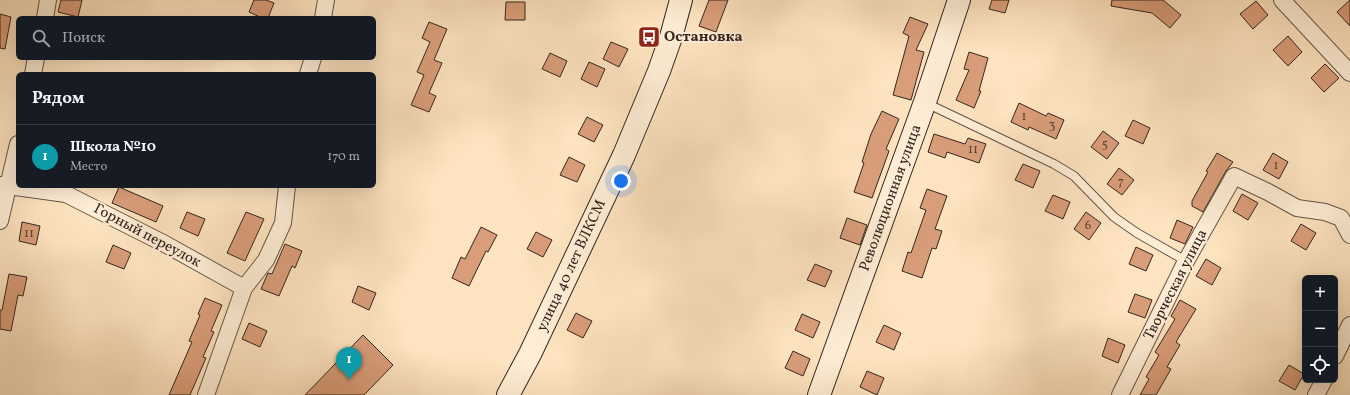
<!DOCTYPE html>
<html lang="ru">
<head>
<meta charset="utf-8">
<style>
  body { margin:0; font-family:Vollkorn,serif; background:#20242c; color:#f1f3f6 }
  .controls { position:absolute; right:12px; bottom:12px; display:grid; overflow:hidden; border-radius:6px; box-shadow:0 4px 16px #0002 }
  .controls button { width:36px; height:36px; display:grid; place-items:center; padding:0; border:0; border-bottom:1px solid #363941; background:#171b24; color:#f1f3f6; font:20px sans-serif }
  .you { position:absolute; left:621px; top:181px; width:14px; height:14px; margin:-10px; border:3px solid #fff; border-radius:50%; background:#1a73e8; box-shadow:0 0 0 6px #1a73e833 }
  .badge { display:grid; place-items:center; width:26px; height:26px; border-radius:50%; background:#ea580c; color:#fff; font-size:13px; font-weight:700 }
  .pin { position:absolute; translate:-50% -33px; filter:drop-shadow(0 1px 2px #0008) }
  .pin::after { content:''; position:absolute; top:21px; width:14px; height:12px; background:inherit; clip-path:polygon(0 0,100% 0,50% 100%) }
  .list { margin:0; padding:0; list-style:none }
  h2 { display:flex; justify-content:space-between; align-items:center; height:52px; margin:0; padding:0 16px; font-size:17px }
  h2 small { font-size:13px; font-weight:400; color:#9ea1a6 }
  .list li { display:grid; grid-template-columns:26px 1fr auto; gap:12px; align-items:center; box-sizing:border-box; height:64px; padding:0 16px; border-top:1px solid #363941 }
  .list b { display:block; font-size:15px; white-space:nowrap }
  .list p { margin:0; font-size:13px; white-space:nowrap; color:#9ea1a6 }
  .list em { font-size:13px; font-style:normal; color:#9ea1a6 }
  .icon { flex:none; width:22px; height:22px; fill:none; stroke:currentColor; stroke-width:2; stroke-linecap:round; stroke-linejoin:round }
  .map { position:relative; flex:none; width:1350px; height:395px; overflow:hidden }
  .search { position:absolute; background:#171b24; box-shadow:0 4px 16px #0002; left:16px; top:16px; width:360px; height:44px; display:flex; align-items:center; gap:10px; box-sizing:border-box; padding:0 14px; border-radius:6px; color:#9ea1a6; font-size:15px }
  .panel { position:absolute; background:#171b24; box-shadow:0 4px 16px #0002; left:16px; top:72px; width:360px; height:116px; border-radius:6px }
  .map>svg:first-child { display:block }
  .building { fill:#d99d79; stroke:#342621 }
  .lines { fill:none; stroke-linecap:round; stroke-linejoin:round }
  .lane-casing { stroke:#665548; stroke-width:10 }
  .street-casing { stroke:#665548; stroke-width:18 }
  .secondary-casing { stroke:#342621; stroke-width:24 }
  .lane { stroke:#feedd5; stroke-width:8 }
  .street { stroke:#feedd5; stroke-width:16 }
  .secondary { stroke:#feedd5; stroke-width:22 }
  .labels { text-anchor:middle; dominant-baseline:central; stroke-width:4; stroke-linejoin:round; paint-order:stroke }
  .number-label { font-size:13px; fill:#5d4437 }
  .poi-label { font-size:15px; font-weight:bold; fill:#342621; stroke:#feedd5; text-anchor:start }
  .street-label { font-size:15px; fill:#342621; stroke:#feedd5 }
</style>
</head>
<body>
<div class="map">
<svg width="1350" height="395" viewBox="0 0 1350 395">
  <rect width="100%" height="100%" fill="#fde3bf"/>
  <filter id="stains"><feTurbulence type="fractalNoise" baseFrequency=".005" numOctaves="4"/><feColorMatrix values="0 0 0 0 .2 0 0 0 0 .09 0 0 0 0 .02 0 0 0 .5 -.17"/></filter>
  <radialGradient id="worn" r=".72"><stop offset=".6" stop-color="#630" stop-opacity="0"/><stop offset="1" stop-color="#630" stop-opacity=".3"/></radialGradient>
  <path class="building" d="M61 0H82L78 17 58 12Z
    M254 0H266L274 3 268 18H262L249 12Z
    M709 0H728L716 32 699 26Z
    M992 0H1009L1005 13 989 9Z
    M1112 0H1163L1181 15 1170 28 1152 13 1111 6Z
    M1350 0V26L1337 12Z
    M1256 1 1268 15 1253 29 1240 14Z
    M506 2H525V20H505Z
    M0 14 11 17 5 49 0 48Z
    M910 17 928 24 916 50 924 52 911 100 893 95 909 36 903 33Z
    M429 22 447 29 434 60 442 63 429 93 436 96 429 112 411 105 424 75 417 72 430 42 422 38Z
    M1288 36 1302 52 1288 66 1273 50Z
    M611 42 628 49 619 67 603 59Z
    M969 52 988 58 979 91H981L974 108 956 100 969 70 964 69Z
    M550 53 567 61 560 77 542 69Z
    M589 62 605 69 597 87 581 79Z
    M1325 64 1339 78 1324 92 1311 78Z
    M1019 103 1046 116 1048 113 1064 120 1056 139 1029 127 1028 130 1011 122Z
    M882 111 899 119 886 149 889 151 872 198 854 192 864 163 862 162 871 134Z
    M587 117 603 125 594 142 578 134Z
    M1133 120 1150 128 1143 144 1125 136Z
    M1103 131 1119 143 1107 159 1091 147Z
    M934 134 965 144 968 138 986 144 979 163 947 152 945 158 928 152Z
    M1217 153 1233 162 1226 171 1203 212 1192 206V201L1208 172 1206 171Z
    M1273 153 1288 162 1279 179 1263 170Z
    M569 157 585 165 577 182 560 175Z
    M1023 164 1040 171 1033 188 1015 180Z
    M1119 168 1134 180 1122 195 1107 184Z
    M119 187 163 206 156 222 112 203Z
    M927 189 947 196 935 229 942 231 936 249 932 248 922 278 902 271 908 252 911 253 926 210 920 208Z
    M1242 194 1258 203 1248 220 1233 211Z
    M1053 195 1070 202 1063 219 1045 211Z
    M187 212 205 219 198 236 180 228Z
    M246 212 264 219 245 261 227 253Z
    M1086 212 1101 223 1089 240 1074 229Z
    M847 218 867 225 860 245 840 238Z
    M1177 220 1193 227 1185 244 1170 238Z
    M22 222 40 226 36 245 19 241Z
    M1301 224 1316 233 1306 250 1291 241Z
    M481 227 497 235 488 252 486 251 469 286 452 278 461 257 465 259Z
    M536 232 552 240 543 257 527 249Z
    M285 244 302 251 295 268 292 266 279 296 261 289 268 273 272 274Z
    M113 245 131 253 124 269 106 262Z
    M1136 247 1153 255 1146 271 1129 264Z
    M1206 259 1221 268 1212 285 1196 276Z
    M815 264 832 271 825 287 807 280Z
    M9 274 27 277 23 296 18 295 11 331 0 329V310H2Z
    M358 286 376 293 369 310 352 302Z
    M1135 294 1152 300 1145 318 1128 312Z
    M205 298 222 305 211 331 214 332 203 357 206 358 190 395H169L192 342 189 341 200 315 198 314Z
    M1180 300 1196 309 1176 342 1180 345 1167 367 1171 369 1156 395H1140L1149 379 1146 377 1159 355 1155 352 1175 319 1171 316Z
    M576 313 592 321 583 338 567 330Z
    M802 314 820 322 813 338 795 330Z
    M249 323 267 331 260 347 242 339Z
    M884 325 901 333 894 350 876 342Z
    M363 335 393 365 364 395H305Z
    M1108 338 1125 345 1118 363 1102 356Z
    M793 351 810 359 803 376 785 368Z
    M1289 365 1304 374 1295 390 1279 381Z
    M867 371 884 378 877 395 860 387Z"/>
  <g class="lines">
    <g class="lane-casing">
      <path id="lane" d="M926 103 1054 164 1074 176 1114 217 1137 233 1186 261"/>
    </g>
    <g class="street-casing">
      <path id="street" d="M1282 0 1350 73
        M45 18 48 0
        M323 18 326 0
        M33 74 36 58
        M308 74 313 58
        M0 185 66 194 165 244 244 288
        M0 221 18 144
        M1335 356 1350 325
        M206 395 244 288 266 260 283 223 287 186
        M1120 395 1186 261 1234 176 1268 192 1297 208 1325 212 1341 218 1350 235
        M1316 395 1324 380"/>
    </g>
    <g class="secondary-casing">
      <path id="secondary" d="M508 395 530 354 624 155 659 71 671 37 681 0
        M819 395 925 102 959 0"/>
    </g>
    <use href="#lane" class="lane"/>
    <use href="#street" class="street"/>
    <use href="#secondary" class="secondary"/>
  </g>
  <defs>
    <g id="bus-square" transform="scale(1.15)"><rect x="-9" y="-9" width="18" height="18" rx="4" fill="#8f2418" stroke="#feedd5"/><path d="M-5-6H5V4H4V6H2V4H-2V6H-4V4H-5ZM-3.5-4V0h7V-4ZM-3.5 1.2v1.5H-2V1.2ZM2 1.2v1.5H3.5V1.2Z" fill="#fff"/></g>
  </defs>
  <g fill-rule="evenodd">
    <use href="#bus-square" x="649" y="37"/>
  </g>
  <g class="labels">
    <g class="number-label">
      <text x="1024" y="117">1</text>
      <text x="1052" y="126">3</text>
      <text x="1105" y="145">5</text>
      <text x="973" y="150">11</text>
      <text x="1276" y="166">1</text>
      <text x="1121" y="182">7</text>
      <text x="1088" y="226">6</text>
      <text x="29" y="234">11</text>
    </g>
    <g class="poi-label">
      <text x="664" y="37">Остановка</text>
    </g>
    <g class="street-label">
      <text transform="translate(891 198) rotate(-70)">Революционная улица</text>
      <text transform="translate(147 236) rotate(28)">Горный переулок</text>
      <text transform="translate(572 266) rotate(-65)">улица 40 лет ВЛКСМ</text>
      <text transform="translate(1176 285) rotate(-63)">Творческая улица</text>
    </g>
  </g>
  <rect width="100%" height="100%" filter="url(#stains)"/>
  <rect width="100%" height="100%" fill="url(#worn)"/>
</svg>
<div class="controls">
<button>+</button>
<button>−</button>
<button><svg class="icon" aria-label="locate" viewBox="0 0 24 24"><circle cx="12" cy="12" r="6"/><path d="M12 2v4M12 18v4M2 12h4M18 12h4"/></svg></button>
</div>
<div class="you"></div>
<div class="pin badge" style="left:349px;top:380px;background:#0f9aa8">1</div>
<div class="search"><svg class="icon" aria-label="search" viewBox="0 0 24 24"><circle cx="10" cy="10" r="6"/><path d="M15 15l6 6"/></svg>Поиск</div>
<section class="panel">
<h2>Рядом<small></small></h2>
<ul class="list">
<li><span class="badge" style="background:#0f9aa8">1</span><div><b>Школа №10</b><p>Место</p></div><em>170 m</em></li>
</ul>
</section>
</div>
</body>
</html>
